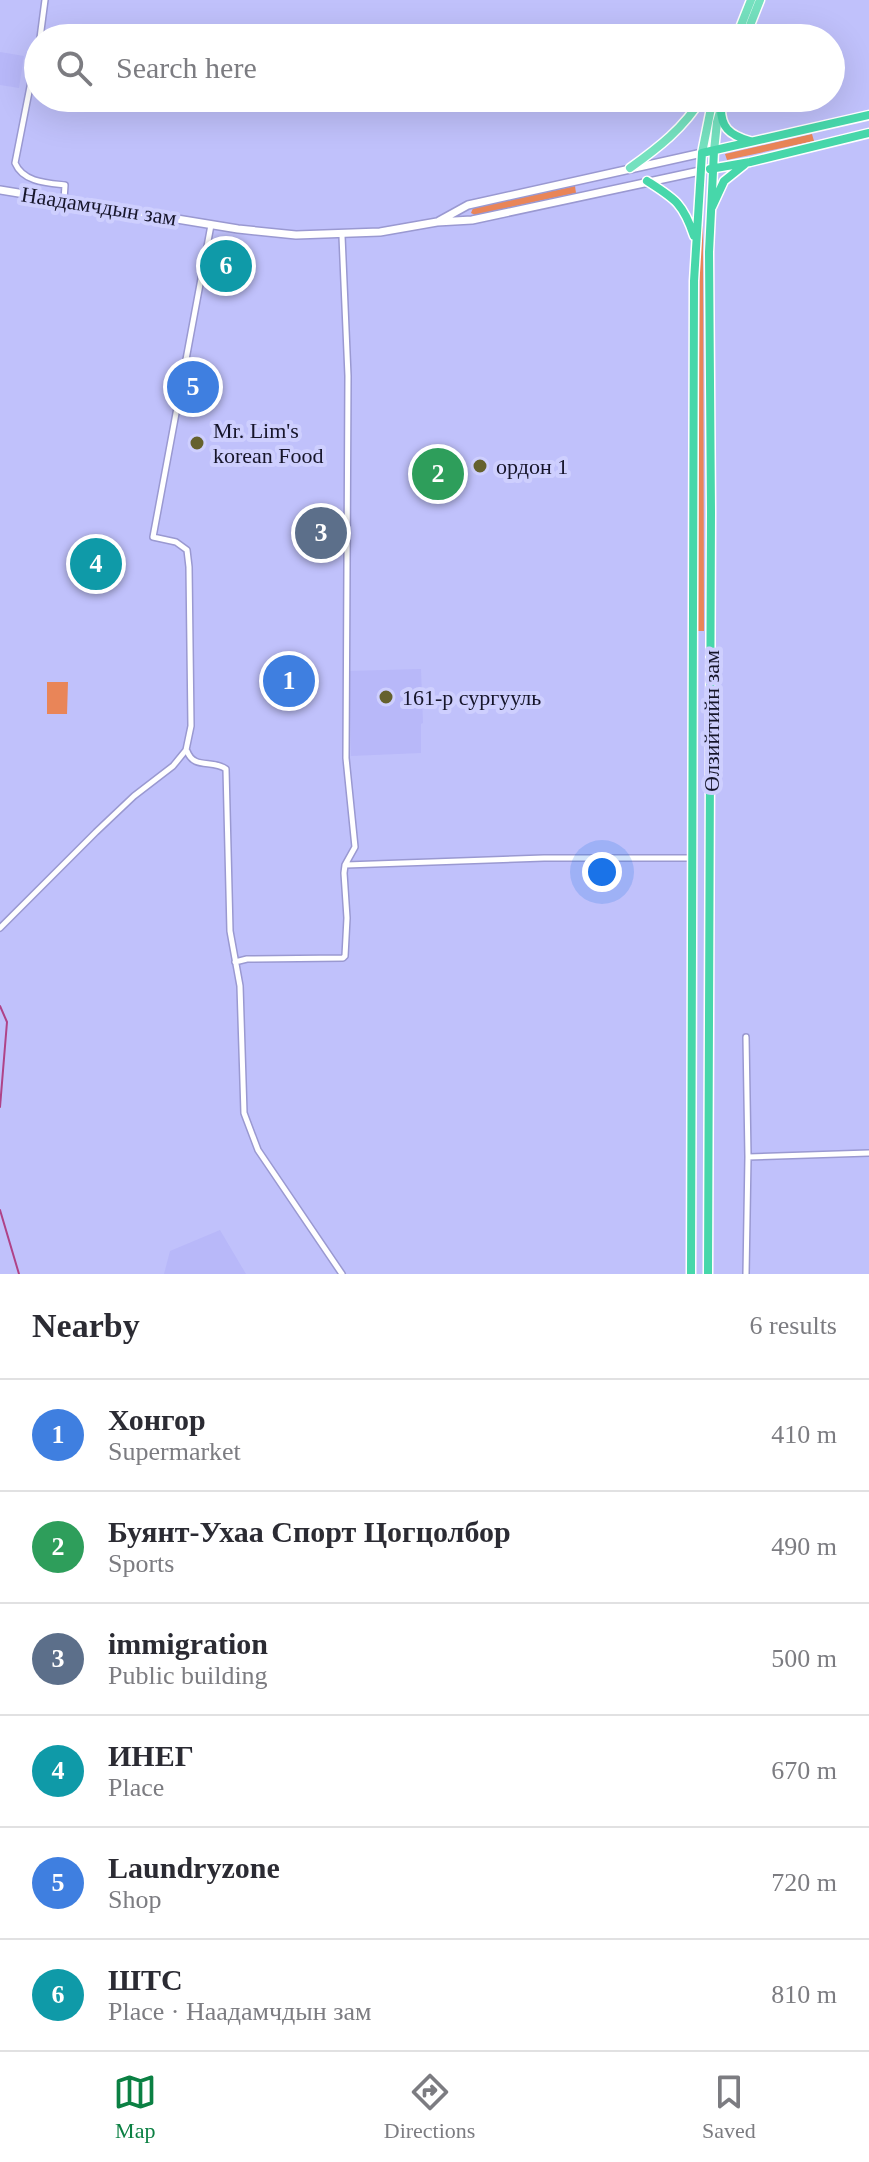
<!DOCTYPE html>
<html lang="en">
<head>
<meta charset="utf-8">
<style>
  body { margin:0; font-family:Georgia,serif; background:#f2f2f3; color:#2b2b33 }
  .you { position:absolute; left:602px; top:872px; width:28px; height:28px; margin:-20px; border:6px solid #fff; border-radius:50%; background:#1a73e8; box-shadow:0 0 0 12px #1a73e833 }
  .badge { display:grid; place-items:center; width:52px; height:52px; border-radius:50%; background:#0b8043; color:#fff; font-size:26px; font-weight:700 }
  .pin { position:absolute; translate:-50% -50%; border:4px solid #fff; box-shadow:0 2px 8px #0006 }
  .list { margin:0; padding:0; list-style:none }
  h2 { display:flex; justify-content:space-between; align-items:center; height:104px; margin:0; padding:0 32px; font-size:34px }
  h2 small { font-size:26px; font-weight:400; color:#7c7c81 }
  .list li { display:grid; grid-template-columns:52px 1fr auto; gap:24px; align-items:center; box-sizing:border-box; height:112px; padding:0 32px; border-top:2px solid #e1e1e2 }
  .list b { display:block; font-size:30px; white-space:nowrap }
  .list p { margin:0; font-size:26px; white-space:nowrap; color:#7c7c81 }
  .list em { font-size:26px; font-style:normal; color:#7c7c81 }
  .icon { flex:none; width:44px; height:44px; fill:none; stroke:currentColor; stroke-width:2; stroke-linecap:round; stroke-linejoin:round }
  .map { position:relative; flex:none; width:869px; height:1274px; overflow:hidden }
  .search { position:absolute; background:#fff; box-shadow:0 8px 32px #0002; left:24px; right:24px; top:24px; height:88px; display:flex; align-items:center; gap:20px; box-sizing:border-box; padding:0 28px; border-radius:44px; color:#7c7c81; font-size:30px }
  .sheet { height:776px; background:#fff }
  nav { display:flex; justify-content:space-around; align-items:center; box-sizing:border-box; height:112px; border-top:2px solid #e1e1e2; background:#fff; font-size:22px; color:#7c7c81 }
  nav a { display:grid; justify-items:center; gap:4px }
  nav .on { color:#0b8043 }
  .map>svg:first-child { display:block }
  .built { fill:#b8b8f9 }
  .green { fill:#e98558 }
  .lines { fill:none; stroke-linecap:round; stroke-linejoin:round }
  .stream { stroke:#af4388; stroke-width:2 }
  .minor-casing { stroke:#9a99d1; stroke-width:8 }
  .secondary-casing { stroke:#9a99d1; stroke-width:10 }
  .primary-casing { stroke:#fff; stroke-width:11 }
  .trunk-casing { stroke:#fff; stroke-width:11 }
  .minor { stroke:#fff; stroke-width:5 }
  .secondary { stroke:#fff; stroke-width:7 }
  .primary { stroke:#75e1bf; stroke-width:8 }
  .trunk { stroke:#47d7aa; stroke-width:8 }
  .poi-dot { fill:#65612d; stroke:#cecffe; stroke-width:3 }
  .labels { text-anchor:middle; dominant-baseline:central; stroke-width:8; stroke-linejoin:round; paint-order:stroke }
  .street-label { font-size:22px; fill:#16152a; stroke:#cecffe }
  .poi-label { font-size:22px; fill:#16152a; stroke:#cecffe; text-anchor:start }
</style>
</head>
<body>
<div class="map">
<svg width="869" height="1274" viewBox="0 0 869 1274">
  <rect width="100%" height="100%" fill="#c0c1fb"/>
  <path class="built" d="M0 52 24 56 19 88 0 85Z
    M421 669 423 723 421 724V753L351 756 349 671Z
    M220 1230 246 1274H164L170 1251Z"/>
  <path class="green" d="M812 134 814 141 727 160 725 154Z
    M575 186 576 193 475 215 471 213 473 208Z
    M702 203 703 204 704 631H697L700 224Z
    M47 682H68L67 714H47Z"/>
  <g class="lines">
    <path class="stream" d="M0 1006 7 1022 0 1107
      M0 1210 19 1274"/>
    <g class="minor-casing">
      <path id="minor" d="M40 38 45 0
        M38 46 15 163C23 182 46 183 65 185L64 200
        M187 751C194 770 212 759 226 769L230 931 240 986 244 1113 258 1150 342 1274
        M346 865 544 858H692
        M0 928 96 832 134 796 173 766 186 750 191 726 189 567 187 550 176 542 153 537 211 225
        M235 962 247 959 343 958 345 956 347 918 344 873 345 865 355 847 346 758 348 376 342 236
        M746 1037 748 1157
        M746 1274 748 1157 869 1153"/>
    </g>
    <g class="secondary-casing">
      <path id="secondary" d="M0 190 238 229 296 235 380 232 437 222 472 220 700 171
        M439 221 468 205 702 153"/>
    </g>
    <g class="primary-casing">
      <path id="primary" d="M736 38 751 0
        M745 38 760 0
        M714 151 717 122 724 98
        M702 153 713 98
        M630 168C658 148 684 128 702 98"/>
    </g>
    <g class="trunk-casing">
      <path id="trunk" d="M721 105C720 127 729 135 750 141
        M710 169 750 162 869 133
        M647 181C675 199 683 203 694 236
        M712 207 724 181 744 165
        M691 1274 694 281 702 153 869 115
        M708 1274 711 512 709 252 714 151"/>
    </g>
    <use href="#minor" class="minor"/>
    <use href="#secondary" class="secondary"/>
    <use href="#primary" class="primary"/>
    <use href="#trunk" class="trunk"/>
  </g>
  <g class="poi-dot">
    <circle cx="197" cy="443" r="8"/>
    <circle cx="480" cy="466" r="8"/>
    <circle cx="386" cy="697" r="8"/>
  </g>
  <g class="labels">
    <g class="street-label">
      <text transform="translate(99 206) rotate(9)">Наадамчдын зам</text>
      <text transform="translate(711 721) rotate(-90)">Өлзийтийн зам</text>
    </g>
    <g class="poi-label">
      <text x="213" y="430">Mr. Lim's<tspan x="213" dy="25">korean Food</tspan></text>
      <text x="496" y="466">ордон 1</text>
      <text x="402" y="697">161-р сургууль</text>
    </g>
  </g>
</svg>
<div class="you"></div>
<div class="pin badge" style="left:289px;top:681px;background:#3f7fe0">1</div>
<div class="pin badge" style="left:438px;top:474px;background:#2e9e5b">2</div>
<div class="pin badge" style="left:321px;top:533px;background:#5c6f8a">3</div>
<div class="pin badge" style="left:96px;top:564px;background:#0f9aa8">4</div>
<div class="pin badge" style="left:193px;top:387px;background:#3f7fe0">5</div>
<div class="pin badge" style="left:226px;top:266px;background:#0f9aa8">6</div>
<div class="search"><svg class="icon" aria-label="search" viewBox="0 0 24 24"><circle cx="10" cy="10" r="6"/><path d="M15 15l6 6"/></svg>Search here</div>
</div>
<section class="sheet">
<h2>Nearby<small>6 results</small></h2>
<ul class="list">
<li><span class="badge" style="background:#3f7fe0">1</span><div><b>Хонгор</b><p>Supermarket</p></div><em>410 m</em></li>
<li><span class="badge" style="background:#2e9e5b">2</span><div><b>Буянт-Ухаа Спорт Цогцолбор</b><p>Sports</p></div><em>490 m</em></li>
<li><span class="badge" style="background:#5c6f8a">3</span><div><b>immigration</b><p>Public building</p></div><em>500 m</em></li>
<li><span class="badge" style="background:#0f9aa8">4</span><div><b>ИНЕГ</b><p>Place</p></div><em>670 m</em></li>
<li><span class="badge" style="background:#3f7fe0">5</span><div><b>Laundryzone</b><p>Shop</p></div><em>720 m</em></li>
<li><span class="badge" style="background:#0f9aa8">6</span><div><b>ШТС</b><p>Place · Наадамчдын зам</p></div><em>810 m</em></li>
</ul>
</section>
<nav>
<a class="on"><svg class="icon" aria-label="map" viewBox="0 0 24 24"><path d="M3 6l6-2 6 2 6-2v14l-6 2-6-2-6 2zM9 4v14M15 6v14"/></svg>Map</a>
<a><svg class="icon" aria-label="directions" viewBox="0 0 24 24"><path d="M12 3l9 9-9 9-9-9zM9 14v-3h6M13 9l2 2-2 2"/></svg>Directions</a>
<a><svg class="icon" aria-label="saved" viewBox="0 0 24 24"><path d="M7 4h10v16l-5-4-5 4z"/></svg>Saved</a>
</nav>
</body>
</html>
